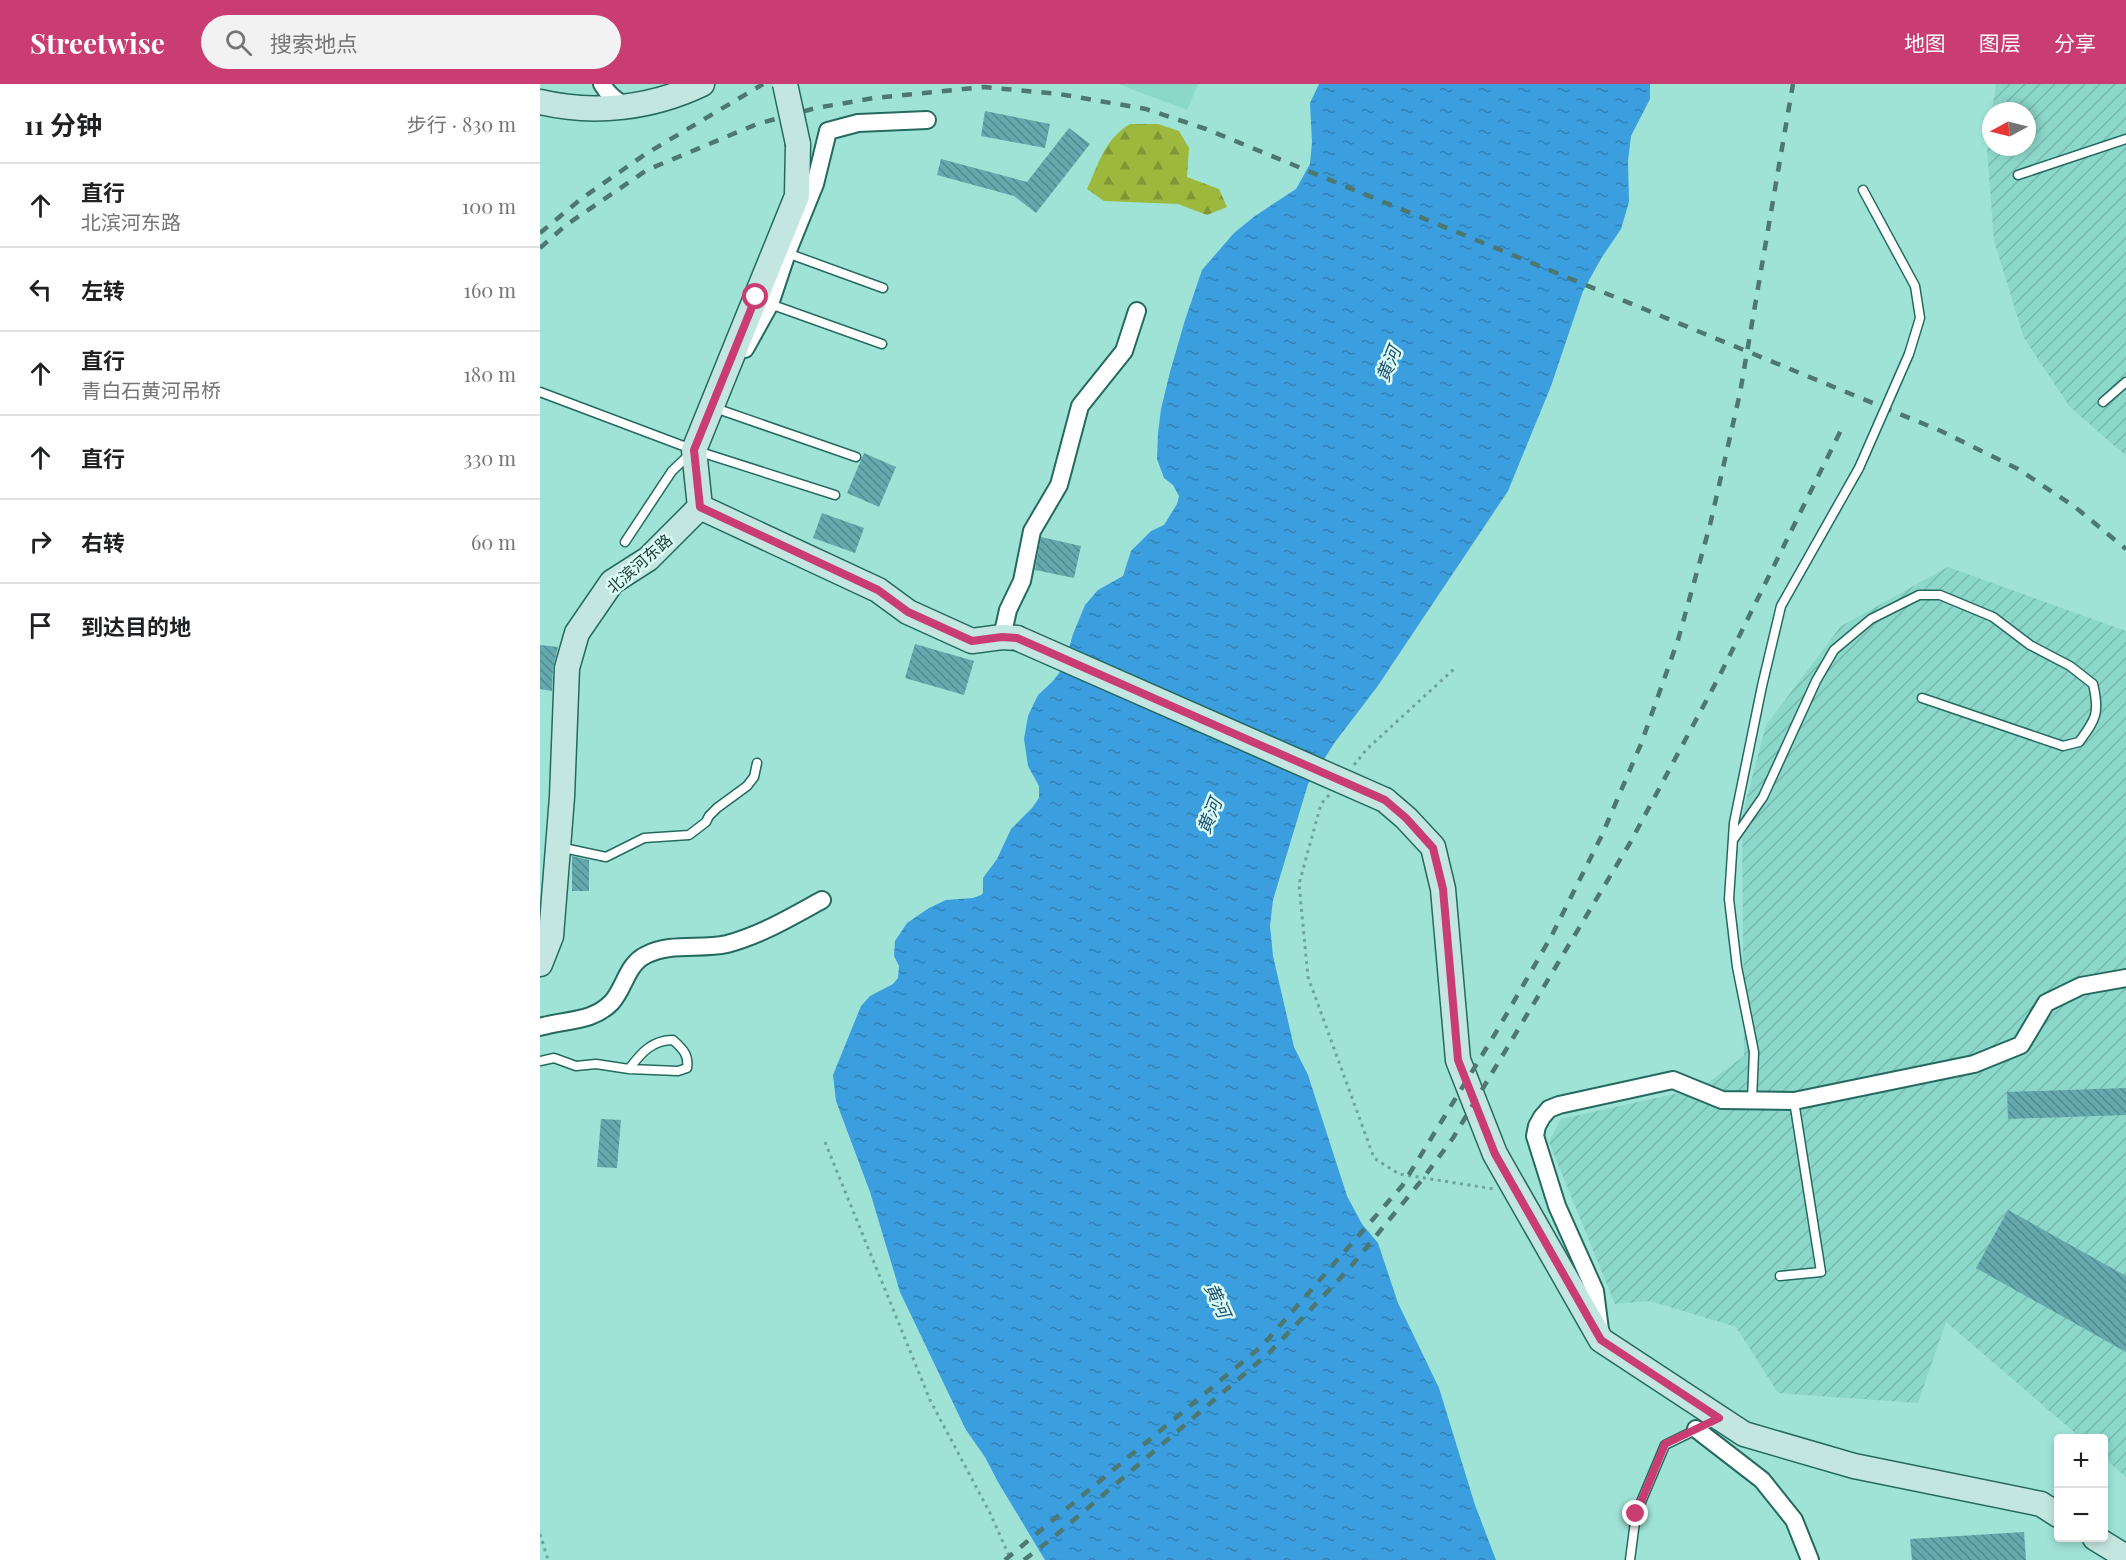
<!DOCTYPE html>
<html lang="zh">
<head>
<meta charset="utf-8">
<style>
  body { margin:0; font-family:"Playfair Display","Noto Sans SC",serif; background:#f2f2f2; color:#202124 }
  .controls { position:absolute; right:18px; bottom:18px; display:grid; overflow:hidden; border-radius:6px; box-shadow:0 3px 9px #0003 }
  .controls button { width:54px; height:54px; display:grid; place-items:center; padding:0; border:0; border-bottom:2px solid #e0e0e0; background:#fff; color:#202124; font:30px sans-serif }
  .compass { position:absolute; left:1442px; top:18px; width:54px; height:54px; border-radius:50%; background:#fff; box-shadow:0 3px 9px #0003; rotate:263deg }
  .stop { position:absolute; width:18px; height:18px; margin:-14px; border:4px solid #c93d72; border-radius:50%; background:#fff }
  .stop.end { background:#c93d72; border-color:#fff; box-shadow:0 2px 6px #0008 }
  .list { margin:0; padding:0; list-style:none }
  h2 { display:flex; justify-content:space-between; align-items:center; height:78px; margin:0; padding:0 24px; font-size:26px }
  h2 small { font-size:20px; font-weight:400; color:#757577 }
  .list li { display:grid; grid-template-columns:39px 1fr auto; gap:18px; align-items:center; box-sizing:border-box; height:84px; padding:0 24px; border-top:2px solid #e0e0e0 }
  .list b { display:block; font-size:22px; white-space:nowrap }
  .list p { margin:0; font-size:20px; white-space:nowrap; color:#757577 }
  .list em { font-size:20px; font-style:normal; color:#757577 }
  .icon { flex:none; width:33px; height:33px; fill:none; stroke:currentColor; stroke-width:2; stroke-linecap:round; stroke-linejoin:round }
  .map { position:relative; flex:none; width:1586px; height:1476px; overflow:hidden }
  header { display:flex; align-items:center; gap:36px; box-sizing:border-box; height:84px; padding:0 30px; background:#c93d72; color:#fff }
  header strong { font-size:28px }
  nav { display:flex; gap:33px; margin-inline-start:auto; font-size:21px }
  .search { width:420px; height:54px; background:#f2f2f2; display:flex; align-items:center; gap:15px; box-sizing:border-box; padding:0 21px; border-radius:33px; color:#757577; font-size:22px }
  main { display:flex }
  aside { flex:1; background:#fff }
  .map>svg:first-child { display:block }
  .built { fill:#8bd7c9 }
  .industrial { fill:url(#industrial-furrows) }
  .forest { fill:url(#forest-firs) }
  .water { fill:url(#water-ripples) }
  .building { fill:url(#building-back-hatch) }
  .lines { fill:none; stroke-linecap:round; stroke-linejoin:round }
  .lane-casing { stroke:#256a60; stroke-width:11 }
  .street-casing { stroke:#256a60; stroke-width:20 }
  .secondary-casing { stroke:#256a60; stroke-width:27 }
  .path { stroke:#6fa49a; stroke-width:3; stroke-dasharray:3 4.5; stroke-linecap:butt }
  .lane { stroke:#fff; stroke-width:8 }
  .street { stroke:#fff; stroke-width:16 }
  .secondary { stroke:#c4e6e0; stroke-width:24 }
  .rail { stroke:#4d776f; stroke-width:4.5; stroke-dasharray:10 10; stroke-linecap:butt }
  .lane-bridge-casing { stroke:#256a60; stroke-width:11; stroke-linecap:butt }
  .secondary-bridge-casing { stroke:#256a60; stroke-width:27; stroke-linecap:butt }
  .lane-bridge { stroke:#fff; stroke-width:8 }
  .secondary-bridge { stroke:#c4e6e0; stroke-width:24 }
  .route { stroke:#c93d72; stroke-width:8 }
  .labels { text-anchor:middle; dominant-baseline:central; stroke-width:5; stroke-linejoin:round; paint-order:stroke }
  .street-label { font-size:16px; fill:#1f3b36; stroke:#dbfcf5 }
  .water-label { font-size:18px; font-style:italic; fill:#1f5274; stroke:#dbfcf5 }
</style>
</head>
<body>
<header>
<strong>Streetwise</strong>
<div class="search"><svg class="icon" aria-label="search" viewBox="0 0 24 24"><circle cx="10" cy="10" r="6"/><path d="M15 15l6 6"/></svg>搜索地点</div>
<nav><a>地图</a><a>图层</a><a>分享</a></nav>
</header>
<main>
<aside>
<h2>11 分钟<small>步行 · 830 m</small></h2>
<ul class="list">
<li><svg class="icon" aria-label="ahead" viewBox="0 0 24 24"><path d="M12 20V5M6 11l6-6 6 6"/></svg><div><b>直行</b><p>北滨河东路</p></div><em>100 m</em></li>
<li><svg class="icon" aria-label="left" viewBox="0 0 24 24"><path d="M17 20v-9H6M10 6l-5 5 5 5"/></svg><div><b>左转</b></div><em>160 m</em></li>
<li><svg class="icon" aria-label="ahead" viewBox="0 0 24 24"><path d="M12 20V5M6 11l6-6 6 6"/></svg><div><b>直行</b><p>青白石黄河吊桥</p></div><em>180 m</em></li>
<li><svg class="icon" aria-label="ahead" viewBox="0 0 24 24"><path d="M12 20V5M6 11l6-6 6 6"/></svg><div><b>直行</b></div><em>330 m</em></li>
<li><svg class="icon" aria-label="right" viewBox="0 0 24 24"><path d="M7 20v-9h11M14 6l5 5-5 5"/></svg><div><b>右转</b></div><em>60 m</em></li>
<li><svg class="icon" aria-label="arrive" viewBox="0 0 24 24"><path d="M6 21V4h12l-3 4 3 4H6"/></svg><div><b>到达目的地</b></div></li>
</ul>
</aside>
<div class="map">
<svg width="1586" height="1476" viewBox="0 0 1586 1476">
  <defs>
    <pattern id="industrial-furrows" width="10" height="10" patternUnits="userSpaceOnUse" patternTransform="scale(1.5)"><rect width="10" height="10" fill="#8bd7c9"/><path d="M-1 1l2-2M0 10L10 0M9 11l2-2" fill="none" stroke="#78b9ad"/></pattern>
    <pattern id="forest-firs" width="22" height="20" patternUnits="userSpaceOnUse" patternTransform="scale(1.5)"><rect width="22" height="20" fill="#9cb93e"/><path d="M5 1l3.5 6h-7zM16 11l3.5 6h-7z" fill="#7f9835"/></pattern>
    <pattern id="water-ripples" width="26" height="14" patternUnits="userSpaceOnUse" patternTransform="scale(1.5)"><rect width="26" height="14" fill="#3b9edf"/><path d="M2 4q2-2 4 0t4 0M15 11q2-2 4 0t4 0" fill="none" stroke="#3182b6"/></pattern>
    <pattern id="building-back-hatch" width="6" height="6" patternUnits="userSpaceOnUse" patternTransform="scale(1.5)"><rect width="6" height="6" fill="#64a9ae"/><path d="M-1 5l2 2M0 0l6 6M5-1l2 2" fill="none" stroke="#528b8e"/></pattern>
  </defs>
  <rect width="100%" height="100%" fill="#9fe3d6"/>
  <path class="built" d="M578 0H658L647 26Z"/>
  <path class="industrial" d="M1456 0H1586V372L1530 323 1484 254 1454 157 1447 65 1451 38V63H1487V27H1452Z
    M1408 483 1586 547V1393L1564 1374V1354H1541L1406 1238 1378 1319 1238 1309 1196 1243 1110 1217 1075 1220 1009 1058 1021 1035 1161 1004 1204 972 1202 732 1226 641 1301 542Z"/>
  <path class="forest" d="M590 40H618L639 47 649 64 647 93 679 105 687 123 667 131 638 120 564 117 547 105C559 79 564 56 590 40Z"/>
  <path class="water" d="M779 0H1110V15L1091 52 1088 77 1089 118 1081 145 1062 173 1043 207 1011 302 968 407 837 603 795 658 768 700 733 816 730 842 733 872 754 963 768 991 807 1112 822 1140 838 1159 858 1219 899 1304 935 1421 956 1476H505L458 1398 445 1373 426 1346 360 1208 330 1108 296 1017 293 991 321 922 330 912 353 900 358 894 359 882 354 872 355 857 367 839 389 824 406 816 433 814 441 811 443 809V794L457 775 471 745 492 724 499 714V702L488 682 484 655 488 632 498 611 512 598 524 583 533 550 545 521 558 506 583 492 591 467 611 447 624 441 637 420 639 412 633 401 624 394 617 375 618 349 621 325 630 288 645 236 662 186 694 149 715 132 756 105 770 80 772 58 770 19Z"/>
  <path class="building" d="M445 27 510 40 505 64 441 52Z
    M529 44 550 60 496 129 474 112 397 91 401 75 487 98Z
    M324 369 356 383 339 423 307 409Z
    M282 429 324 444 315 469 273 454Z
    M501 453 541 462 534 494 495 486Z
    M375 560 434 577 424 611 365 594Z
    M0 561 18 563 13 583 12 607 0 605Z
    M32 772 49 776V807H32Z
    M1586 1004V1031L1468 1035 1467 1008Z
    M61 1035 81 1036 77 1084 57 1083Z
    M1468 1126 1586 1192V1268L1436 1184Z
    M1484 1448 1486 1476H1372L1370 1455Z"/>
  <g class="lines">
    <g class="lane-casing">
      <path id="lane" d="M1478 91 1586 55
        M1323 106 1375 202 1380 234 1369 270
        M247 169 343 204
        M230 220 342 260
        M0 308 154 366 295 411
        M1563 318 1586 298
        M172 323 316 373
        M85 458 132 387 149 371
        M1193 756 1223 713 1276 597 1294 566 1331 535 1379 511H1400L1453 533 1490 561 1530 582 1553 600C1560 629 1556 635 1539 658L1523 662 1382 614
        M19 763 66 773 104 754 149 751 166 738 169 732 177 724 207 702 214 693 217 679
        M0 977 14 974 36 982 56 980 89 985 138 987 147 984C149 971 143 965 133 956 112 956 101 969 89 985
        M1212 1016 1214 968 1197 883 1189 815 1194 739 1222 602 1241 522 1319 384
        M1240 1192 1281 1188 1254 1017
        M1090 1476 1096 1430 1125 1361 1176 1336"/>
    </g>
    <g class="street-casing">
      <path id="street" d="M62 0C68 11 76 17 87 23
        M205 265 230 220 247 169 275 100 288 47 318 39 387 36
        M462 553 468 526 482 497 492 447 519 401 540 322 584 267 597 227
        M0 943C25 935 52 939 72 918 85 903 87 880 106 871 131 858 160 866 187 860 221 851 251 833 282 816
        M1060 1246 1055 1207 1017 1122 995 1052 997 1042 1002 1033 1009 1025 1019 1021 1133 996 1182 1016 1254 1017 1434 980 1481 961 1506 919 1541 902 1586 894
        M1156 1345 1222 1396 1254 1436 1270 1476"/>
    </g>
    <g class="secondary-casing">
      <path id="secondary" d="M0 18C54 31 112 24 162 0
        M160 423 338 506 368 528 432 557 462 553 477 554
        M845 716 866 734 893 763 903 805 918 976 955 1070 1061 1256 1204 1350 1314 1382 1501 1420 1518 1431
        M0 880 11 852 22 713 27 584 37 549 72 498 108 475 160 423 154 366 257 112 258 60
        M1555 1454 1586 1473"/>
    </g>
    <path class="path" d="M814 681 827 665 914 585
      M789 711 781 720 759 800 768 893 834 1074 859 1090 954 1105
      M285 1058 390 1316 450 1429 471 1476
      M0 1450 8 1476"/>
    <use href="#lane" class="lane"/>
    <use href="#street" class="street"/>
    <use href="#secondary" class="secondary"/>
    <path class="rail" d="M0 149 41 115 104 71 223 0
      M0 164 26 141 107 86 217 40 276 24 334 14 444 3 519 10 606 25 666 45 1401 347 1478 385 1535 423 1586 465
      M465 1476 723 1261 862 1102 958 945 1012 851 1062 751 1101 660 1138 556 1170 441 1200 309 1253 0
      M484 1476 514 1453 729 1269 808 1186 881 1097 913 1054 1090 759 1180 591 1303 342"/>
    <g class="lane-bridge-casing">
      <path id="lane-bridge" d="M1319 384 1369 270"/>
    </g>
    <g class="secondary-bridge-casing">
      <path id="secondary-bridge" d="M245 0 258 60
        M477 554 845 716"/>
    </g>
    <use href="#lane-bridge" class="lane-bridge"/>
    <use href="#secondary-bridge" class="secondary-bridge"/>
  </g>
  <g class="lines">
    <path class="route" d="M216 213 154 366 160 423 338 506 368 528 432 557 462 553 477 554 845 716 866 734 893 764 903 805 918 976 955 1070 1061 1256 1179 1334 1125 1360 1096 1430"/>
  </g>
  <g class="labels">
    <g class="street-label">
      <text transform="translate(99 479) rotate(-41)">北滨河东路</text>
    </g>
    <g class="water-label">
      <text transform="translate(848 280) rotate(-68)">黄河</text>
      <text transform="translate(669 732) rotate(-68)">黄河</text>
      <text transform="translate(678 1216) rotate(65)">黄河</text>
    </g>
  </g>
</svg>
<div class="controls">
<button>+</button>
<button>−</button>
</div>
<svg class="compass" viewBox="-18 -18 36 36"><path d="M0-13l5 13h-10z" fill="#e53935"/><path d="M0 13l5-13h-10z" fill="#757577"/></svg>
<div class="stop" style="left:216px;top:213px"></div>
<div class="stop end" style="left:1096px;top:1430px"></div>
</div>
</main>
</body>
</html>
